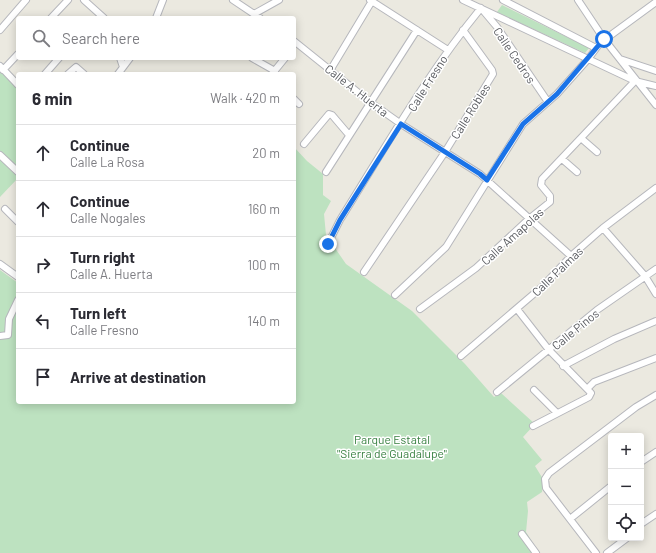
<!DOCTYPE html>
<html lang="en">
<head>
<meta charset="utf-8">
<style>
  body { margin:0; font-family:Barlow,sans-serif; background:#f7f7f7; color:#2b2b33 }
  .controls { position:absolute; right:12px; bottom:12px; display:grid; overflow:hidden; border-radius:4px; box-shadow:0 2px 10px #0003 }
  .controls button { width:36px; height:36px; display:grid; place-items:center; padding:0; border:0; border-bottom:1px solid #e1e1e2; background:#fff; color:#2b2b33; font:20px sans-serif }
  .stop { position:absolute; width:12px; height:12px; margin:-9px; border:3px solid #1a73e8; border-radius:50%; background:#fff }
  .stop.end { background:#1a73e8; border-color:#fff; box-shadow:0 1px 4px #0008 }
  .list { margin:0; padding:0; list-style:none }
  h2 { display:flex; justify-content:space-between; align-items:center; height:52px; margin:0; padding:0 16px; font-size:17px }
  h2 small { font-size:13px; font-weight:400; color:#7c7c81 }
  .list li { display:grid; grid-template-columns:26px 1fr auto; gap:12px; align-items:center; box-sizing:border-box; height:56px; padding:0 16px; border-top:1px solid #e1e1e2 }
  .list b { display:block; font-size:15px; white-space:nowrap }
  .list p { margin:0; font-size:13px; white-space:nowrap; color:#7c7c81 }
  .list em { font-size:13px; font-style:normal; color:#7c7c81 }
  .icon { flex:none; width:22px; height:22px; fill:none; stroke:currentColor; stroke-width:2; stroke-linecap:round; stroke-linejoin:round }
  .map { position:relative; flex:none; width:656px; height:553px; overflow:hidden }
  .search { position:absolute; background:#fff; box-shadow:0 2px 10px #0003; left:16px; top:16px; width:280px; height:44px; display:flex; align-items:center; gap:10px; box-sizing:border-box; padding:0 14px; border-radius:4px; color:#7c7c81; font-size:15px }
  .panel { position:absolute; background:#fff; box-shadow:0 2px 10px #0003; left:16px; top:72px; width:280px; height:332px; border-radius:4px }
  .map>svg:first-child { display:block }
  .green { fill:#bde2c0 }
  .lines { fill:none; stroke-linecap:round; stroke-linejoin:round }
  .minor-casing { stroke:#b6b7bc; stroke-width:8 }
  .minor { stroke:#fff; stroke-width:6 }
  .route { stroke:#1a73e8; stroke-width:5 }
  .labels { text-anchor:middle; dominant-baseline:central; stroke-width:3; stroke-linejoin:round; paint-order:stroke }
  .street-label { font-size:12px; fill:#595b60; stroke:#fff }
  .park-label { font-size:12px; fill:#388041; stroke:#fff }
</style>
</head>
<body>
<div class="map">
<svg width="656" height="553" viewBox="0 0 656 553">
  <rect width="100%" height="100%" fill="#ebe9e0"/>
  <path class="green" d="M502 5 589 48 585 53 497 12Z
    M0 64 18 83V178L0 197Z
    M294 147 307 161 323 174V195L331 201 324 214 326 235 346 264 412 311 465 364 494 397 501 393 535 424 523 437 542 460 535 466 543 479 542 492 527 502 528 511 526 532 539 553H0V270L18 283V402H294Z"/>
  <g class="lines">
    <g class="minor-casing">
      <path id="minor" d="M84 0 104 18
        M233 0 260 18
        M370 0 448 50
        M463 0 635 81 656 86
        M503 0 596 48
        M578 0 604 39 656 105
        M254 14 279 0
        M51 18 68 0
        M156 18 163 0
        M0 30 26 0
        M294 41 370 102 401 124 480 174 571 256
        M120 58 123 67
        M252 58 275 71
        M620 59 656 71
        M0 66 18 85
        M331 69 372 1
        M3 70 18 54
        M45 74 59 58
        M68 74 76 67 84 74
        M118 74 130 58
        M272 74 285 58
        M294 99 299 104
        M582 139 597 152
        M304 144 329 114 332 115 349 135
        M0 155 18 172
        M562 159 577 172
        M326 172 417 30
        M5 209 18 222
        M603 228 645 276 656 294
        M328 244 340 220C385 148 427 74 481 8L497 27 548 102
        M0 264 18 277
        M364 272 445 152 493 74 492 70 463 30
        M395 295 446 247 523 124 557 94 589 58 600 43 656 2
        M420 309 476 268 530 218 550 202V196L541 185 542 179 635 81
        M517 309 549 350 591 393 589 397 533 426
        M0 336 8 335 9 319 18 300
        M461 356 543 286 571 256 603 228 656 188
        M563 366 614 339 656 321
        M587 389 594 382 656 358
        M534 390 557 413
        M497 392 597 310 656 269
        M641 462 656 452
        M570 519 611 486
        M641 524 656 514
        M522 534 536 553
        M596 553 546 488 545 479 549 473 636 407 656 395
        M607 553 627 538"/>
    </g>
    <use href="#minor" class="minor"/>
  </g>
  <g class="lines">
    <path class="route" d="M328 244 340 220 401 124 480 174 487 180 523 124 557 94 604 39"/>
  </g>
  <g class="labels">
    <g class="street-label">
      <text transform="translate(515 55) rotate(56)">Calle Cedros</text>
      <text transform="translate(427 83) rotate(-58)">Calle Fresno</text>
      <text transform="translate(357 90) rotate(38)">Calle A. Huerta</text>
      <text transform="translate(470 111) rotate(-58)">Calle Robles</text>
      <text transform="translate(512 236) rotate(-42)">Calle Amapolas</text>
      <text transform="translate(557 271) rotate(-44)">Calle Palmas</text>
      <text transform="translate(575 329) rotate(-39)">Calle Pinos</text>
    </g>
    <g class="park-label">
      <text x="392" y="439">Parque Estatal<tspan x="392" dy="14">"Sierra de Guadalupe"</tspan></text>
    </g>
  </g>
</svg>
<div class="controls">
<button>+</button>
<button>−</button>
<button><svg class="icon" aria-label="locate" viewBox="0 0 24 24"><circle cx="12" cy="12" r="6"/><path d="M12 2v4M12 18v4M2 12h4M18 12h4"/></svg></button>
</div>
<div class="stop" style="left:604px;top:39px"></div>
<div class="stop end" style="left:328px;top:244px"></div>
<div class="search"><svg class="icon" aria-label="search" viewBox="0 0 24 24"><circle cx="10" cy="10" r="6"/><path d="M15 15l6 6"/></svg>Search here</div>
<section class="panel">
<h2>6 min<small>Walk · 420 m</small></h2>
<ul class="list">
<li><svg class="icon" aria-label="ahead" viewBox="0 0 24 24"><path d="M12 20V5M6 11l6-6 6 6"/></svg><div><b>Continue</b><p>Calle La Rosa</p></div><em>20 m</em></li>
<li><svg class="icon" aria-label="ahead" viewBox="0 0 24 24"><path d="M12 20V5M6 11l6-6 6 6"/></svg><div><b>Continue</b><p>Calle Nogales</p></div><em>160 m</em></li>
<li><svg class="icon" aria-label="right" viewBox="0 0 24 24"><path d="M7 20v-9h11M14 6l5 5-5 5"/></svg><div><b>Turn right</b><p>Calle A. Huerta</p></div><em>100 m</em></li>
<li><svg class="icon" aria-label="left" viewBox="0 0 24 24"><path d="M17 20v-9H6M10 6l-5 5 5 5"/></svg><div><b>Turn left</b><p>Calle Fresno</p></div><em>140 m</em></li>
<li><svg class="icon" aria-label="arrive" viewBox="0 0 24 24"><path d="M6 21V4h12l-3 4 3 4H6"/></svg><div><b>Arrive at destination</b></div></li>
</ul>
</section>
</div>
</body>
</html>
